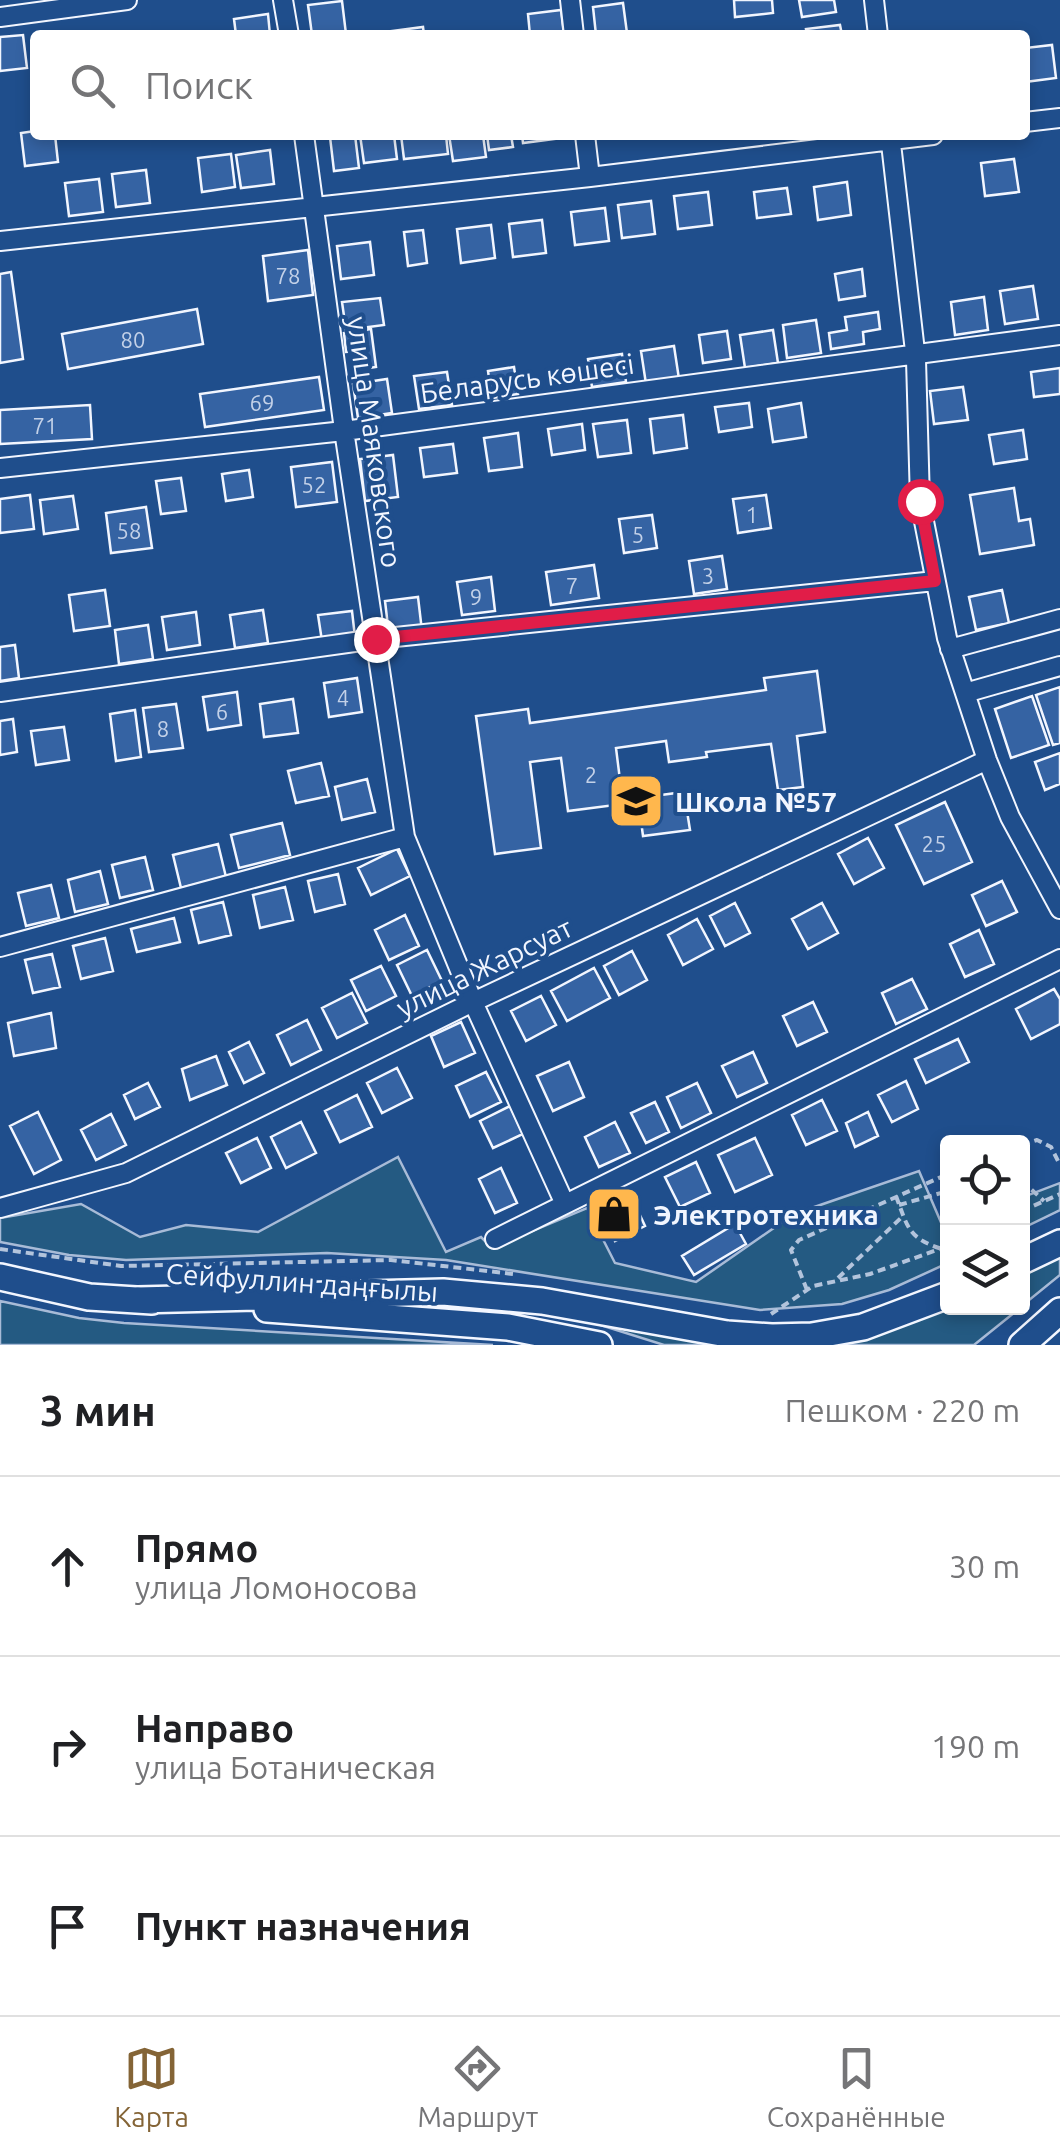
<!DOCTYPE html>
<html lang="ru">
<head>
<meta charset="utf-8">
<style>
  body { margin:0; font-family:Ubuntu,sans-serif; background:#f6f6f6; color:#202124 }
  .controls { position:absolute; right:30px; bottom:30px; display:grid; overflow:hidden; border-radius:10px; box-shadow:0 5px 15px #0003 }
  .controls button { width:90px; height:90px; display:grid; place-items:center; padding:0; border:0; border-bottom:2px solid #e0e0e0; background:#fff; color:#202124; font:50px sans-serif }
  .stop { position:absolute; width:30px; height:30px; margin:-22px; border:8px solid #e11d48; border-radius:50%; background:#fff }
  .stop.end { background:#e11d48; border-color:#fff; box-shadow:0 2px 10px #0008 }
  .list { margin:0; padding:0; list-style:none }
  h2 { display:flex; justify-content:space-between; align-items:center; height:130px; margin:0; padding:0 40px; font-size:42px }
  h2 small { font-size:32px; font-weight:400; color:#757577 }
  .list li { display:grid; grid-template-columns:65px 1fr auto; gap:30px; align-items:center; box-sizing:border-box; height:180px; padding:0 40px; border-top:2px solid #e0e0e0 }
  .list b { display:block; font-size:38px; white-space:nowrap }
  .list p { margin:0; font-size:32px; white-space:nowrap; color:#757577 }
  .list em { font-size:32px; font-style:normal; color:#757577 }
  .icon { flex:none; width:55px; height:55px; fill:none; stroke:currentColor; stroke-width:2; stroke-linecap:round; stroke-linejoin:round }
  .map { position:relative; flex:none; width:1060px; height:1345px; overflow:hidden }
  .search { position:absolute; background:#fff; box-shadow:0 5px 15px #0003; left:30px; right:30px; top:30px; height:110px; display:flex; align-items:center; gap:25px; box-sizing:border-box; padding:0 35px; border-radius:10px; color:#757577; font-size:38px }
  .sheet { height:670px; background:#fff }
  nav { display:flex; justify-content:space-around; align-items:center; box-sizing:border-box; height:140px; border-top:2px solid #e0e0e0; background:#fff; font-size:28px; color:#757577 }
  nav a { display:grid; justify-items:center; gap:5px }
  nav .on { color:#846436 }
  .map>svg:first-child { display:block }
  .green { fill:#245a82; stroke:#a8bbd7; stroke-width:2.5 }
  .building { fill:#3563a3; stroke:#f2f6ff; stroke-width:2.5 }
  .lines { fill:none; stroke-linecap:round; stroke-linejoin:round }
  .street-casing { stroke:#f2f6ff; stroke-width:22 }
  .secondary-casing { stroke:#f2f6ff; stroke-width:30 }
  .path { stroke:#b3c4dc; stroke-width:4; stroke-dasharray:8 5; stroke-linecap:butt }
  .street { stroke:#1f4e8c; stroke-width:18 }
  .secondary { stroke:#1f4e8c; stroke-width:25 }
  .route { stroke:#e11d48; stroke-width:12 }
  .labels { text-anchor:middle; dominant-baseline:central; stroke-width:8; stroke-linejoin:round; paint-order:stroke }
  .number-label { font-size:22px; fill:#c3d1e8 }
  .street-label { font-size:28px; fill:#f2f6ff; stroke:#1f4e8c }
  .poi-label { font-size:28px; font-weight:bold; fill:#f2f6ff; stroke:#1f4e8c; text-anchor:start }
</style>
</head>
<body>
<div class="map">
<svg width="1060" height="1345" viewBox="0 0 1060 1345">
  <rect width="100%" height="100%" fill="#1f4e8c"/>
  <path class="green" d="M398 1157 446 1252 481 1237 492 1248 587 1208 615 1263 696 1282 794 1214 919 1171 943 1227 947 1225 948 1263 889 1290 842 1304 760 1310 446 1260 327 1253 126 1260 69 1255 0 1242V1218L81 1204 140 1237 186 1225 258 1232Z
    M1060 1183V1210L1023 1228V1197Z
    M1060 1253V1275L1023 1305 1022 1270Z
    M0 1301 79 1318 124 1323 493 1345H0Z
    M948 1308H1020L974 1345H664L597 1324 600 1316 727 1339Z"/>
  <path class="building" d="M734 0H772L773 13 735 17Z
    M799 0H834L836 12 802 17Z
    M342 1 346 34 312 35 308 5Z
    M623 3 627 33 596 35 593 7Z
    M561 10 564 35H530L528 14Z
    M268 14 270 35H236L234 19Z
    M840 25 842 35H807L806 29Z
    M423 27 424 35H369V34Z
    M23 35 27 68 0 71V37Z
    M1052 45 1056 78 1025 82V48Z
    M35 131V135H55L58 162 25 166 21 133Z
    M355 135 359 168 334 171 330 137Z
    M360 135H394L397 159 364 163Z
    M401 135H446L448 154 404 159Z
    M449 135H483L486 157 453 161Z
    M487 135H511L513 147 489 150Z
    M522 135H570V137L523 143Z
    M270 150 274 184 241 188 236 155Z
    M231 154 235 187 202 192 198 158Z
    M1014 159 1019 192 985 196 981 163Z
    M146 170 150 203 116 207 112 174Z
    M99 179 103 212 69 216 65 183Z
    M847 182 851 215 818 220 814 187Z
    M787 188 791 214 757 218 754 192Z
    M708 192 712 225 678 229 674 196Z
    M651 201 655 234 622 238 618 205Z
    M605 208 609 241 575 245 571 212Z
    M542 220 546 253 513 257 509 224Z
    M491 225 495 258 461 263 457 229Z
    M423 230 427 263 408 266 404 232Z
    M370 242 374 275 341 279 337 246Z
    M308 250 313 295 268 301 263 256Z
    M862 269 865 296 839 300 835 274Z
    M11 272 23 359 0 363V274Z
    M1033 286 1038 319 1005 324 1000 291Z
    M984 297 988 330 955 335 951 302Z
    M380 298 384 325 346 330 342 302Z
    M197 309 203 344 68 369 62 334Z
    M878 312 880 329 863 332 864 344 831 349 829 333 847 330 845 317Z
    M816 320 821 353 787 358 783 325Z
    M371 329 376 367 361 369 359 351 346 352 344 333Z
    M773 330 778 363 745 368 740 335Z
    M727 331 731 359 703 363 699 335Z
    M674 346 679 379 646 384 641 351Z
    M622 354 626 382 592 387 588 359Z
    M514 367 518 394 492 398 488 371Z
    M1060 368V394L1034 397 1031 372Z
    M447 372 452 405 419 409 414 376Z
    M319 377 324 410 205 427 200 394Z
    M387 379 392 413 358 418 353 384Z
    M963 387 968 420 934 424 930 391Z
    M749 403 752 427 719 432 715 407Z
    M801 403 806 437 773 442 768 409Z
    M90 405 92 439 0 444V410Z
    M683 415 687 448 654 453 650 419Z
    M627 420 631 453 598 457 593 424Z
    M582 424 585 450 552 455 548 429Z
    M1023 430 1027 459 994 464 989 435Z
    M518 433 522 467 489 471 484 438Z
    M453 444 457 473 424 477 420 448Z
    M393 455 398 497 365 501 360 459Z
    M332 462 337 502 296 507 291 467Z
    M249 470 253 497 226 501 222 474Z
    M181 478 186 511 161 514 156 481Z
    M1014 488 1019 521 1030 519 1034 545 980 554 970 495Z
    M30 495 34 529 0 533V499Z
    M766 495 771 528 738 533 733 499Z
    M73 496 78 529 44 534 40 500Z
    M146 507 152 548 111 553 106 513Z
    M652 515 657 548 624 553 619 519Z
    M722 556 727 589 694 594 689 561Z
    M594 565 599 598 551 605 546 572Z
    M491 577 495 611 462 615 457 582Z
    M105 590 110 626 74 631 69 595Z
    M1002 590 1009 623 976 630 969 597Z
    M418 597 422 631 389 635 385 601Z
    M263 610 268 643 235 648 230 615Z
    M352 611 355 637 322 641 318 615Z
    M196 612 200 645 167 650 162 617Z
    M148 625 153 659 119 664 115 630Z
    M15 645 19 678 0 681V647Z
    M817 671 825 732 797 736 803 787 778 790 771 744 706 752 707 757 669 762 666 741 616 748 623 804 568 811 561 758 530 762 541 848 495 854 476 716 528 709 530 723 766 690 764 678Z
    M357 678 362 712 329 717 324 683Z
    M1060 687V743L1053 745 1036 695Z
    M237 692 241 725 208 730 203 697Z
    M1032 696 1049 745 1011 758 995 709Z
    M293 699 298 733 264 737 260 704Z
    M176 704 183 748 149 752 143 708Z
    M135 710 141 757 116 761 110 714Z
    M13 719 17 752 0 755V721Z
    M64 727 69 760 36 765 31 731Z
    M1060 753V784L1045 790 1035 762Z
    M321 763 329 796 296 803 288 771Z
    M367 779 375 812 342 820 335 787Z
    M684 792 690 830 643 836 638 798Z
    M945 802 972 862 924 884 896 825Z
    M282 823 290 855 239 868 231 835Z
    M868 838 884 868 854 884 838 854Z
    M218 844 226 877 181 888 173 855Z
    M397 849 410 876 371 895 358 868Z
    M145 857 153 890 120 898 112 865Z
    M100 871 108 904 75 912 68 880Z
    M338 874 345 904 315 912 308 881Z
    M1002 881 1017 912 986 926 972 895Z
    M51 885 59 918 26 926 18 893Z
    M285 887 293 920 260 928 253 895Z
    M223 902 231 935 199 943 191 910Z
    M735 903 750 933 725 946 710 916Z
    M822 903 838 933 808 949 792 919Z
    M405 915 419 946 389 960 375 930Z
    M174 918 180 942 137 952 131 929Z
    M697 919 713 949 683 965 668 935Z
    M979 930 994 964 965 977 950 944Z
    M105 938 113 971 81 979 73 946Z
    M427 950 442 981 412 996 397 965Z
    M632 951 647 980 619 995 604 966Z
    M52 954 60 987 33 993 25 960Z
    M381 966 396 996 366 1011 351 980Z
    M594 968 610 998 567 1021 551 991Z
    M912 979 927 1009 896 1024 882 993Z
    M1054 989 1060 999V1024L1031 1039 1016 1009Z
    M352 993 367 1023 337 1038 322 1008Z
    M541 996 556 1025 526 1041 511 1011Z
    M813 1002 827 1032 797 1046 783 1016Z
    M51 1013 56 1048 14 1056 8 1023Z
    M307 1020 321 1050 291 1065 277 1035Z
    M461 1022 475 1053 444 1067 431 1036Z
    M958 1039 969 1062 926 1083 915 1059Z
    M249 1042 264 1073 244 1083 229 1052Z
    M753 1052 767 1083 737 1097 722 1066Z
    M216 1056 227 1085 190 1100 182 1069Z
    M569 1062 584 1097 553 1111 537 1076Z
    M397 1068 412 1098 382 1113 367 1083Z
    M486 1072 501 1102 470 1117 456 1086Z
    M906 1081 918 1109 892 1122 878 1095Z
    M148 1083 160 1107 135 1119 124 1095Z
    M697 1083 711 1113 681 1128 667 1097Z
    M357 1095 372 1127 340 1142 325 1111Z
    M822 1100 837 1131 806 1145 792 1115Z
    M655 1102 669 1132 646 1143 631 1113Z
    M510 1106 523 1134 493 1148 480 1121Z
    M38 1112 61 1160 34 1174 10 1126Z
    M868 1112 878 1136 855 1147 846 1123Z
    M111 1114 126 1145 96 1160 81 1130Z
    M301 1122 316 1153 286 1168 271 1137Z
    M615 1122 630 1153 599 1167 585 1137Z
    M257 1138 271 1168 241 1183 226 1153Z
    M755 1138 772 1175 735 1192 718 1155Z
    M696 1162 710 1193 680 1207 665 1177Z
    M501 1168 517 1203 495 1213 479 1179Z
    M631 1196 645 1226 615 1241 601 1210Z
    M735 1224 746 1244 694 1275 682 1256Z"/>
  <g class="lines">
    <g class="street-casing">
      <path id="street" d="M283 0 289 35
        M570 0 574 35
        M874 0 878 35
        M0 17 127 0
        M1025 122 1060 118
        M304 135 345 437 405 837 473 1002 564 1202
        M585 135 590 177
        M890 135 916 360 920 501 947 638 987 760 1010 817 1060 909
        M0 241 590 177 933 135
        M0 468 344 431 1060 335
        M950 649 1060 619
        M0 692 376 639 935 581
        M965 693 1060 666
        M0 947 405 837
        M0 1208 126 1173 473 1002 987 760
        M495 1239 1060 959"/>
    </g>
    <g class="secondary-casing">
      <path id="secondary" d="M1022 1261 1060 1243
        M0 1277 89 1297 152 1301
        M138 1300 443 1292 542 1301 727 1334 772 1337 812 1336 863 1327 948 1295
        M267 1309 508 1327 599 1345
        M1022 1345 1060 1311"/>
    </g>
    <path class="path" d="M1022 1145 1037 1140 1051 1147 1060 1165
      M1022 1181 1044 1201
      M896 1196C908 1228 908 1238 942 1249
      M899 1205 948 1191
      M1022 1211 1060 1194
      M0 1249 121 1266 391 1260 513 1274
      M838 1278 903 1216
      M807 1290 791 1250 799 1240 948 1174
      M771 1314 813 1286 870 1274 948 1246"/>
    <use href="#street" class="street"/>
    <use href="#secondary" class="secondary"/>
  </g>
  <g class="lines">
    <path class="route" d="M376 639 935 581 920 501"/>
  </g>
  <defs>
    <g id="school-square" transform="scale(2.875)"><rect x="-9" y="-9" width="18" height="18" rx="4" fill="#ffb74d" stroke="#1f4e8c"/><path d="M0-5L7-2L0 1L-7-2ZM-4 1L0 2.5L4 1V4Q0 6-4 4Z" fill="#111"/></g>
    <g id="shop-square" transform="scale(2.875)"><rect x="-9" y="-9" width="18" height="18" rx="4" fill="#ffb74d" stroke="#1f4e8c"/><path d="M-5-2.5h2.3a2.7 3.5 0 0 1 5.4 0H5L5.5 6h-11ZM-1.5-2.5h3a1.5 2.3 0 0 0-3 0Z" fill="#111"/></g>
  </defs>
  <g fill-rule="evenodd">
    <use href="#school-square" x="636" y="801"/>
    <use href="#shop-square" x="614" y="1214"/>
  </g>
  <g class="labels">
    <g class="number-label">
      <text x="288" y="275">78</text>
      <text x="133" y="339">80</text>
      <text x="262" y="402">69</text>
      <text x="45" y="425">71</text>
      <text x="314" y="484">52</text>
      <text x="752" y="514">1</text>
      <text x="129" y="530">58</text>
      <text x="638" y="534">5</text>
      <text x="708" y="575">3</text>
      <text x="572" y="585">7</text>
      <text x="476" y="596">9</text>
      <text x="343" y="697">4</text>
      <text x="222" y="711">6</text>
      <text x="163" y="728">8</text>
      <text x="591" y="774">2</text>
      <text x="934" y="843">25</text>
    </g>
    <g class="street-label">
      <text transform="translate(527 378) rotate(-8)">Беларусь көшесі</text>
      <text transform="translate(375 442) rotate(82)">улица Маяковского</text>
      <text transform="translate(484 967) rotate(-26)">улица Жарсуат</text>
      <text transform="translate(302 1282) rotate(4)">Сейфуллин даңғылы</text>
    </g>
    <g class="poi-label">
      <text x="675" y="801">Школа №57</text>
      <text x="653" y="1214">Электротехника</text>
    </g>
  </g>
</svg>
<div class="controls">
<button><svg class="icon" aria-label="locate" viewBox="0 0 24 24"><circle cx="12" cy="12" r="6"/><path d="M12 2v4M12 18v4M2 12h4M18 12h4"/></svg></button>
<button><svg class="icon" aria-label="layers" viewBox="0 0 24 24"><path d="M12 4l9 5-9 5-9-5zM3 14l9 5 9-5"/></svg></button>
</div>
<div class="stop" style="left:920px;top:501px"></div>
<div class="stop end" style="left:376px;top:639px"></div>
<div class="search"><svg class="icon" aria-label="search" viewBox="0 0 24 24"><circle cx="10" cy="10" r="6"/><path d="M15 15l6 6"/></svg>Поиск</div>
</div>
<section class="sheet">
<h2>3 мин<small>Пешком · 220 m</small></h2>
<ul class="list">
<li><svg class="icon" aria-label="ahead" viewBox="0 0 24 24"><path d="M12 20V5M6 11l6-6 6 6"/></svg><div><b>Прямо</b><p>улица Ломоносова</p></div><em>30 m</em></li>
<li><svg class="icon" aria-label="right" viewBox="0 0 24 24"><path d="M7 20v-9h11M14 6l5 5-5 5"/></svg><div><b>Направо</b><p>улица Ботаническая</p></div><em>190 m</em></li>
<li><svg class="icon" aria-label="arrive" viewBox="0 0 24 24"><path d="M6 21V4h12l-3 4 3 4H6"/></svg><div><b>Пункт назначения</b></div></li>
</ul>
</section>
<nav>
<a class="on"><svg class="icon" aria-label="map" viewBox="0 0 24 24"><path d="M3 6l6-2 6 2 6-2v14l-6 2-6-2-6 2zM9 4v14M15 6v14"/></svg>Карта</a>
<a><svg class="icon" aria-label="directions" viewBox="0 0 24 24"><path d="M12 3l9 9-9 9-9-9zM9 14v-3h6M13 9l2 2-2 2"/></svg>Маршрут</a>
<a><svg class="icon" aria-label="saved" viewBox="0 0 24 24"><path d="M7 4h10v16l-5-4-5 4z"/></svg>Сохранённые</a>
</nav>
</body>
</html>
